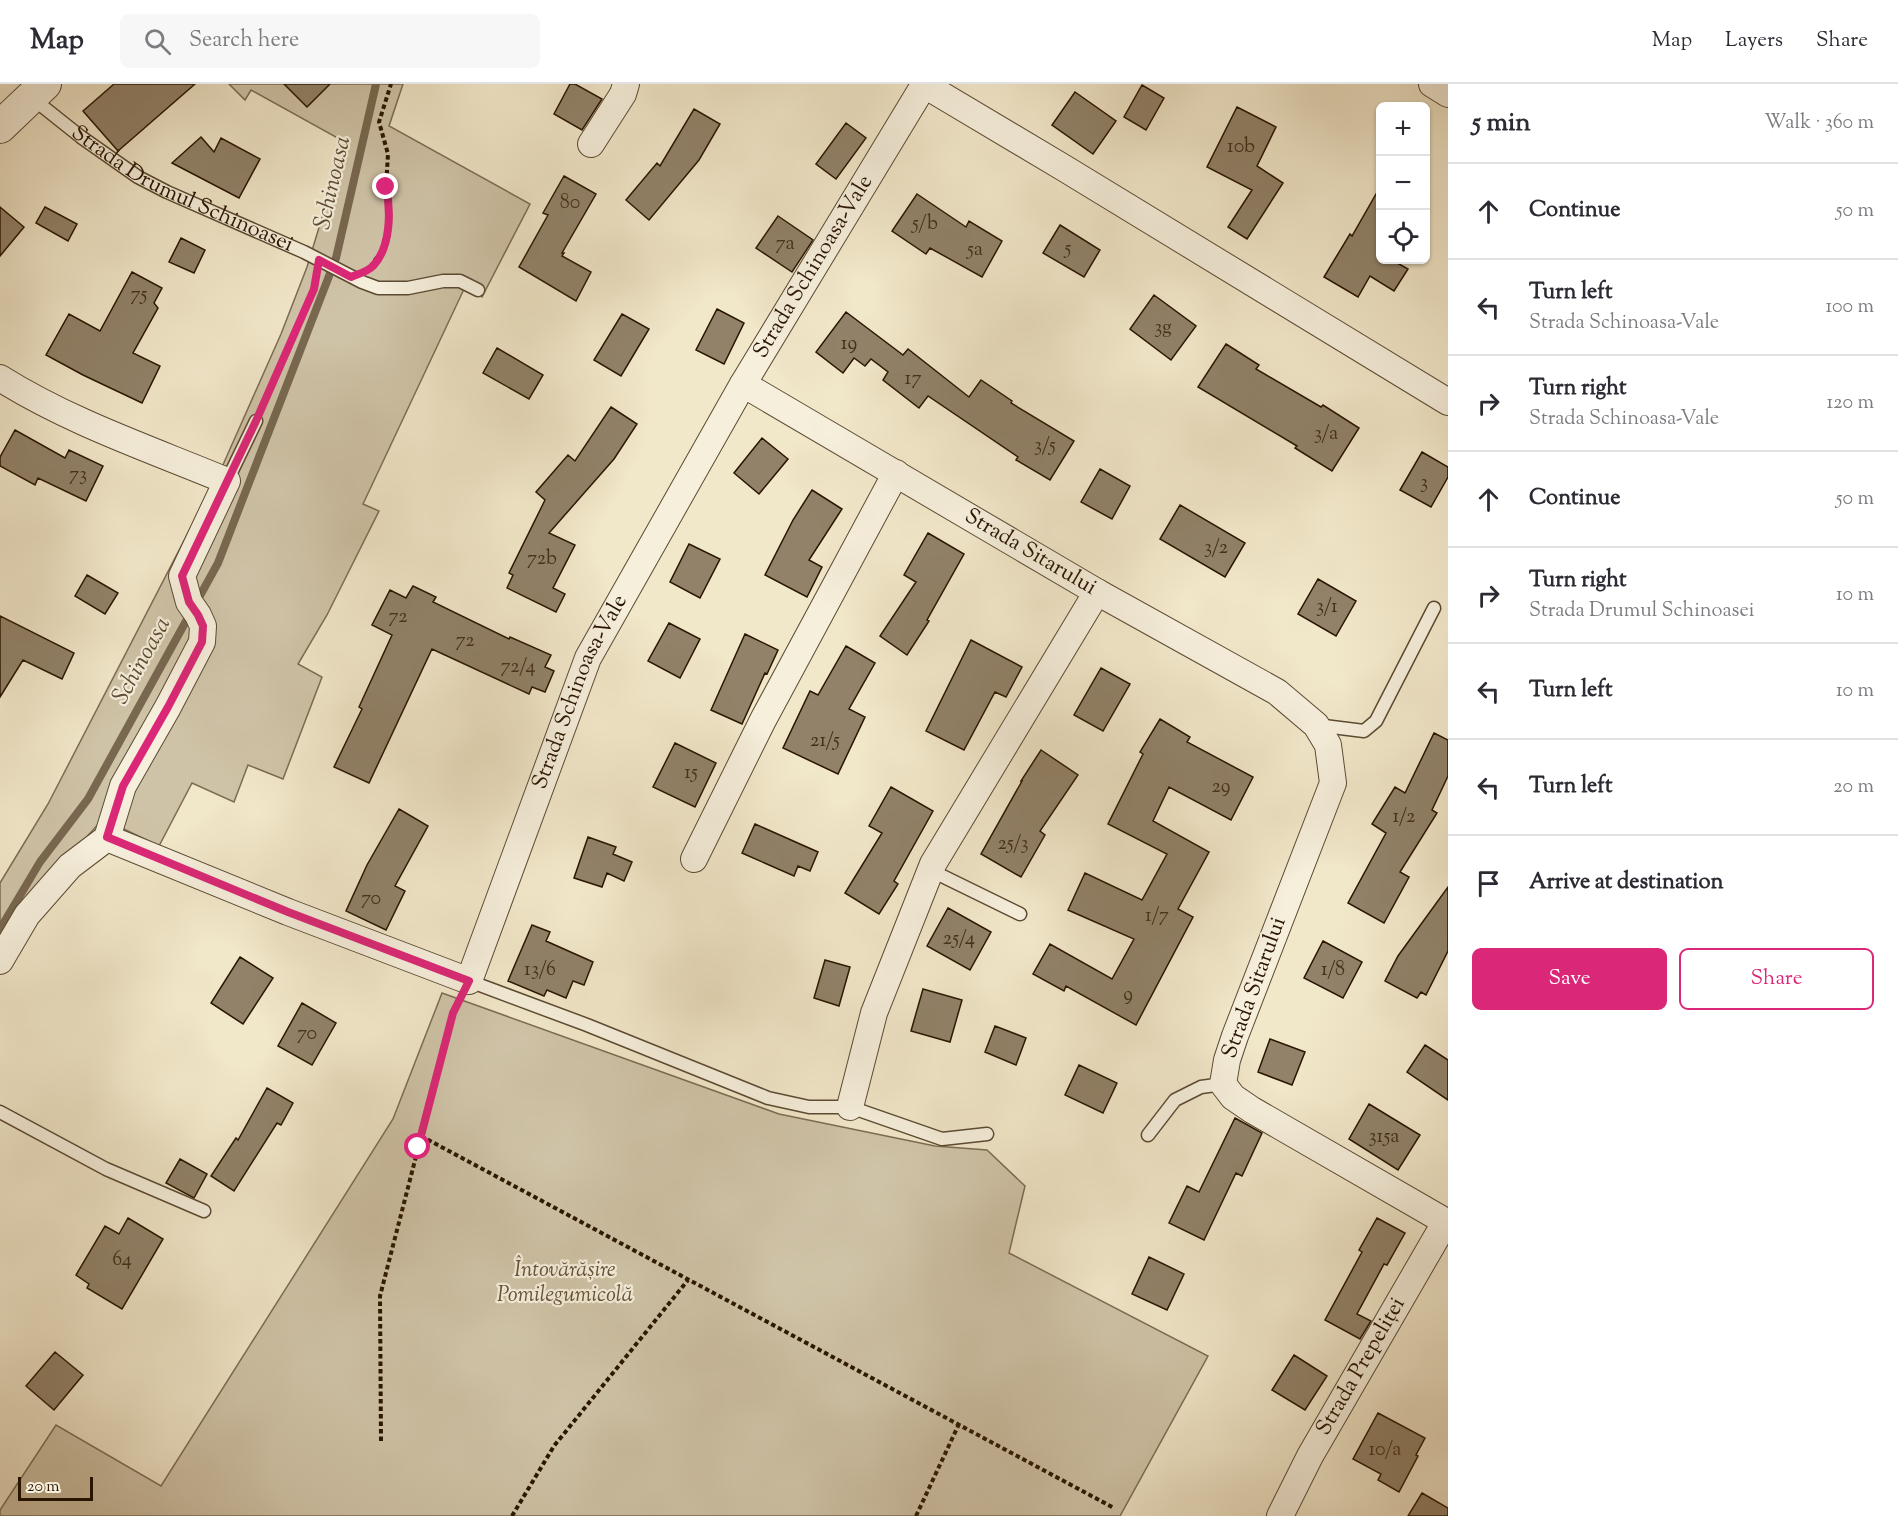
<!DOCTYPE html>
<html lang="en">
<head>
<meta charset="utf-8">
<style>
  body { margin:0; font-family:"Sorts Mill Goudy",serif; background:#f7f7f7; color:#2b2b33 }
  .controls { position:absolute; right:18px; top:18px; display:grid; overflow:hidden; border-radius:9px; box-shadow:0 2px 4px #0004 }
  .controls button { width:54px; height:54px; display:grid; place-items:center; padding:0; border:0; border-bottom:2px solid #e1e1e2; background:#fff; color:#2b2b33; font:30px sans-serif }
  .scale { position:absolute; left:18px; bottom:15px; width:75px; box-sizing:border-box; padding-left:6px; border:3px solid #291500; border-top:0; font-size:16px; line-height:21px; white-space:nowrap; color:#291500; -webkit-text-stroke:4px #f6efdc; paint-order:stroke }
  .stop { position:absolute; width:18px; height:18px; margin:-14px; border:4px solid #db2777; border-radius:50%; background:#fff }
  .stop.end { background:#db2777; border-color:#fff; box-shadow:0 2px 6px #0008 }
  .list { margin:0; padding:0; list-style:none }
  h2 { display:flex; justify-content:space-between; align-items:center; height:78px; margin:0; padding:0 24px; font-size:26px }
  h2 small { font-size:20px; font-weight:400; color:#7c7c81 }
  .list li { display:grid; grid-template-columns:39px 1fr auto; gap:18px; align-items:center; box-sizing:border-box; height:96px; padding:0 24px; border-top:2px solid #e1e1e2 }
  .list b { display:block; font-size:22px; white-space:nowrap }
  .list p { margin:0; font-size:20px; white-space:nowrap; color:#7c7c81 }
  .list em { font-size:20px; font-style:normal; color:#7c7c81 }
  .actions { display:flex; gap:12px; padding:18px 24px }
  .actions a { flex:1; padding:14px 0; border:2px solid #db2777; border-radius:9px; text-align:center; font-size:21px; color:#db2777 }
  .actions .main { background:#db2777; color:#fff }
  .icon { flex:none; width:33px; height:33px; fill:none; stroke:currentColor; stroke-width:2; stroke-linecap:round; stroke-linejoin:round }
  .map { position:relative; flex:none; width:1448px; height:1432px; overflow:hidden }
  header { display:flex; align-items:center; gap:36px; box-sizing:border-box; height:84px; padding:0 30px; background:#fff; border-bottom:2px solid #e1e1e2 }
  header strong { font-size:28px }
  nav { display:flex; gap:33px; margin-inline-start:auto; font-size:21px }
  .search { width:420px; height:54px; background:#f7f7f7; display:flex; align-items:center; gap:15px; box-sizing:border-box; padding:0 21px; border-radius:9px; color:#7c7c81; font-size:22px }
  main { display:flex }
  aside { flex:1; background:#fff }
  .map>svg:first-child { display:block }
  .green { fill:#cfc3a7; stroke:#7c6c54; stroke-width:1.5 }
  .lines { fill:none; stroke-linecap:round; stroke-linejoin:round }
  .stream { stroke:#786850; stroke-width:8 }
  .building { fill:#918269; stroke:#291500; stroke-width:1.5 }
  .service-casing { stroke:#5b4a32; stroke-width:15 }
  .minor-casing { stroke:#5b4a32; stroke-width:28 }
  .tertiary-casing { stroke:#5b4a32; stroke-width:34 }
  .path { stroke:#291500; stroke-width:4; stroke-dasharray:4.5 3; stroke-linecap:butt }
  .service { stroke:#f6efdc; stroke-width:12 }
  .minor { stroke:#f6efdc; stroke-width:26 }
  .tertiary { stroke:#f6efdc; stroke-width:32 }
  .route { stroke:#db2777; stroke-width:8 }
  .labels { text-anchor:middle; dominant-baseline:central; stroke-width:4.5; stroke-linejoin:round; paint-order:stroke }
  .number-label { font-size:20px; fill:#43301a }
  .street-label { font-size:22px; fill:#291500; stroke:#f6efdc }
  .park-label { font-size:22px; font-style:italic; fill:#63523a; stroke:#f6efdc }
  .water-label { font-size:24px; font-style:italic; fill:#5e4d35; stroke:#f6efdc }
</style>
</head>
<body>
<header>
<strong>Map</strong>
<div class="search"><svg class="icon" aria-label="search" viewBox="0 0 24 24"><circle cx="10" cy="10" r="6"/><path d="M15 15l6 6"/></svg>Search here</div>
<nav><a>Map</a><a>Layers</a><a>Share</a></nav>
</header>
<main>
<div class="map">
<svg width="1448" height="1432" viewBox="0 0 1448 1432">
  <rect width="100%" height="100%" fill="#f1e7c9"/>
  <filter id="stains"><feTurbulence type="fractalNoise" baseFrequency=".00333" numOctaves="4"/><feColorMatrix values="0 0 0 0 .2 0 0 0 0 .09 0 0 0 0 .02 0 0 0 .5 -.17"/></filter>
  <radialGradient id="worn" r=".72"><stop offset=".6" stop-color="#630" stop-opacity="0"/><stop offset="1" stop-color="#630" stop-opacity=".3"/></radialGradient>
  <path class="green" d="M229 0H403L389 42 530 120 482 213 465 203 363 420 379 427 327 531 298 580 322 593 283 695 248 681 234 718 192 699 159 762 103 735 44 800 0 862V799L48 720 222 383 281 250 307 183 345 58 251 6 245 16Z
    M442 909 779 1030 935 1062 987 1066 1025 1102 1009 1169 1208 1272 1120 1432H0V1426L56 1341 161 1402 393 1035Z"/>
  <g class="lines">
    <path class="stream" d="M0 845 40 778 88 715 218 479 336 174 376 0"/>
  </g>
  <path class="building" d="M114 0H195L118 67 83 27Z
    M284 0H330L307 23Z
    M570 0H575L602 15 582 46 554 30Z
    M1142 1 1164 14 1146 46 1124 33Z
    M1075 8 1116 37 1093 70 1052 41Z
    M1237 23 1276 43 1257 82 1283 99 1247 155 1228 143 1252 106 1207 83Z
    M694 25 720 40 699 76 649 136 626 116 657 79 660 82Z
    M846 39 866 54 836 95 816 80Z
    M201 53 214 68 221 54 260 75 239 114 172 79Z
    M564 92 596 110 562 169H564L562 172 591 188 576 217 519 183 548 131 543 129Z
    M1380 103V176H1392L1408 185 1394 207 1370 192 1358 213 1324 193 1350 150 1352 152Z
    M917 110 966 143 969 137 1002 157 982 193 930 164 926 170 892 147Z
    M0 123 24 143 0 172Z
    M45 123 77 140 68 157 36 139Z
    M778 132 813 156 792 188 756 164Z
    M1060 141 1100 166 1084 193 1043 169Z
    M181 154 205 166 194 189 169 178Z
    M132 188 162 204 154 219 158 224 133 269 160 282 142 319 83 291 46 271 69 230 100 247Z
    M1154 211 1196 242 1171 276 1130 245Z
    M717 225 744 239 724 280 696 266Z
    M846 228 903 271 908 265 969 313 981 296 1012 317 1011 319 1074 357 1050 396 1016 376 1018 373 928 312 919 324 883 296 888 288 871 275 865 282 854 274 843 289 816 268Z
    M622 230 649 245 621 292 594 276Z
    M1226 260 1259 281 1256 285 1321 323 1323 321 1359 344 1332 387 1295 364 1297 362 1198 303Z
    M497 264 543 291 529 315 483 289Z
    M611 323 637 340 614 375 549 449 575 461 553 504 565 510 556 528 507 504 513 491 509 489 545 416 536 408 568 371 575 377Z
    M15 346 65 374 69 366 103 382 86 417 38 394 35 401 0 382V373Z
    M762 354 788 375 759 410 734 389Z
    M1422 368 1448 383V393L1431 423 1400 406Z
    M1100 385 1130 402 1112 435 1081 418Z
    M812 406 842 425 809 476 822 483 807 513 765 491 793 436Z
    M1180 421 1245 459 1225 493 1160 455Z
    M928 449 964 470 927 536 929 537 907 571 880 552 916 498 904 491Z
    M689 460 720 475 700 514 670 498Z
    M87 491 118 509 105 530 75 512Z
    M1318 495 1356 517 1336 552 1298 530Z
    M413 502 436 513 433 518 509 555 510 553 551 571 545 583 554 587 545 608 532 603 529 610 432 565 369 699 334 683 362 625 359 623 392 551 372 541 390 506 406 514Z
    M0 532 74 569 62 595 23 576 0 613Z
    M669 539 700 555 680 594 648 577Z
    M745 550 778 566 767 590 765 589 742 640 711 626Z
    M971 556 1022 583 1006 613 995 608 964 666 926 647Z
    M846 562 875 579 849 625 865 633 838 690 783 664 810 607 818 611Z
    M1101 584 1130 600 1103 647 1074 631Z
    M1160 635 1190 653 1187 658 1253 693 1231 736 1169 703 1153 737 1209 768 1178 825 1193 833 1136 941 1066 902 1064 907 1033 890 1050 860 1112 895 1134 855 1068 826 1085 789 1142 816 1167 770 1108 740 1143 670 1140 668Z
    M1434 649 1448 656V692L1432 726 1437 729 1400 788 1409 793 1384 839 1348 819 1386 749 1372 740 1395 703 1405 709Z
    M675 659 716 679 695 723 653 703Z
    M1041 666 1078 691 1040 747 1045 751 1021 793 981 770 1022 697H1021Z
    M891 703 933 727 894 797 898 800 879 830 845 809 882 749 869 742Z
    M399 725 428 742 395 802 405 807 386 846 346 827 367 781Z
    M755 740 818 768 810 787 798 782 794 792 742 769Z
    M588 753 616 763 613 770 632 778 624 797 607 789 602 803 574 794Z
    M1448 803V867L1426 911 1421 908 1417 914 1385 897 1398 872Z
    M948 824 991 848 970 886 927 862Z
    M532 841 550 848 546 857 593 878 584 901 573 897 566 914 547 906 544 912 508 897Z
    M1323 857 1362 878 1343 914 1304 894Z
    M240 873 273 894 243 940 211 919Z
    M825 876 850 883 839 922 814 914Z
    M923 905 962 916 950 958 911 947Z
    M302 919 336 939 312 981 278 962Z
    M995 942 1026 954 1016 981 985 968Z
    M1270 955 1305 968 1292 1001 1258 988Z
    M1425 961 1448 976V1016L1407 988Z
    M1079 981 1117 999 1103 1029 1065 1011Z
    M267 1004 293 1019 281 1041 277 1039 234 1107 211 1092 236 1054 238 1056Z
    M1369 1020 1420 1051 1398 1086 1349 1055Z
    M1235 1034 1262 1049 1242 1092 1236 1089 1204 1156 1169 1139 1187 1102 1199 1108Z
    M180 1075 207 1090 194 1114 166 1099Z
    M128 1134 163 1155 122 1225 87 1204 89 1200 76 1191 105 1142 119 1150Z
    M1377 1134 1405 1149 1387 1181 1384 1180 1357 1230 1371 1237 1360 1255 1325 1236 1362 1168 1359 1166Z
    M1149 1173 1184 1190 1167 1226 1132 1210Z
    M55 1268 83 1291 54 1326 26 1302Z
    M1294 1271 1327 1292 1305 1326 1272 1306Z
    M1378 1329 1425 1354 1416 1371 1418 1372 1399 1408 1378 1396 1381 1390 1353 1375Z
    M1422 1409 1448 1424V1432H1408Z"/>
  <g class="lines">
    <g class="service-casing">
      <g id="service">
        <path id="s1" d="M32 14 81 53 138 93 167 108 304 168 362 198 378 204H408L443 197H460L478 206"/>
        <path d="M227 397 256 337"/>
        <path d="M1316 641 1364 647 1376 637 1434 524"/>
        <path d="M930 786 1020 830"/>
        <path d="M469 897 587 941 768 1014 809 1023H850L942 1055 987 1050"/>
        <path d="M0 1028 106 1085 204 1127"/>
        <path d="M1148 1051 1175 1016 1201 1003 1223 1000"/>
      </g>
    </g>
    <g class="minor-casing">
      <g id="minor">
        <path d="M923 0 1064 84 1448 318"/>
        <path d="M1432 0 1448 10"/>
        <path d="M591 60 623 10 626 0"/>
        <path d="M0 294C70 338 150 365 227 397L182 492 189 518 198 531 203 542 202 558 168 623 123 702 107 754 70 782 27 831 0 877"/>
        <path id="s2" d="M743 300 1097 508 1277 608 1316 641 1328 661 1333 699 1235 952 1227 976 1223 1000 1233 1013 1252 1026 1448 1139"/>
        <path id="s3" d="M107 754 288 828 469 897 588 574 743 300 924 1"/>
        <path d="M694 775 763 636 896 389"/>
        <path d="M850 1023 874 929 933 780 1097 508"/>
        <path id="s4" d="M1280 1432 1310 1372 1446 1137"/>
      </g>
    </g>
    <g class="tertiary-casing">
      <path id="tertiary" d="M0 43 45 0"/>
    </g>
    <path class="path" d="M370 183 383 165 387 151 388 114 386 103 388 70 379 38 391 0
      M262 322 314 205 316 194
      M421 1052 1114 1424
      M381 1357 380 1212 453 929 458 919
      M512 1432 554 1362 688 1196
      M916 1432 959 1340"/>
    <use href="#service" class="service"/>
    <use href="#minor" class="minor"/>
    <use href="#tertiary" class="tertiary"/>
  </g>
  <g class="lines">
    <path class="route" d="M386 103C391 127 391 163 373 182 367 188 358 190 351 193L319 176 314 205 256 337 182 492 189 518 198 531 203 542 202 558 168 623 123 702 107 753 288 828 469 897 453 929 418 1063"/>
  </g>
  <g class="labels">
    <g class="number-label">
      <text x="1241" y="63">10b</text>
      <text x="570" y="119">80</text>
      <text x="925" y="140">5/b</text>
      <text x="785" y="160">7a</text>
      <text x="1068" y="165">5</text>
      <text x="975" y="166">5a</text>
      <text x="139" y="211">75</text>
      <text x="1163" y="244">3g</text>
      <text x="849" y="260">19</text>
      <text x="913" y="295">17</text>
      <text x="1326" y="350">3/a</text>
      <text x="1045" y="362">3/5</text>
      <text x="78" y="391">73</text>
      <text x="1424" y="399">3</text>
      <text x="1216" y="464">3/2</text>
      <text x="542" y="475">72b</text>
      <text x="1327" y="523">3/1</text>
      <text x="398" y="533">72</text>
      <text x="465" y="557">72</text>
      <text x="518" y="583">72/4</text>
      <text x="825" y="657">21/5</text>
      <text x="691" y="689">15</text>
      <text x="1221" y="703">29</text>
      <text x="1404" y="733">1/2</text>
      <text x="1013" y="760">25/3</text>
      <text x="371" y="815">70</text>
      <text x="1157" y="832">1/7</text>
      <text x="959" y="855">25/4</text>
      <text x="540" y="886">13/6</text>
      <text x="1333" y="886">1/8</text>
      <text x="1128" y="911">9</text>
      <text x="307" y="950">70</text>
      <text x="1384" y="1053">315a</text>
      <text x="122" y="1176">64</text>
      <text x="1385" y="1366">10/a</text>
    </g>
    <g class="street-label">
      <text stroke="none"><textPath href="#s1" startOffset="177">Strada Drumul Schinoasei</textPath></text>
      <text stroke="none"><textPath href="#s3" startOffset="1185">Strada Schinoasa-Vale</textPath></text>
      <text stroke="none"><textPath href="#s2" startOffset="333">Strada Sitarului</textPath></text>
      <text stroke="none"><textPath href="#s3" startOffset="699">Strada Schinoasa-Vale</textPath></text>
      <text transform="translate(1255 904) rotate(-70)">Strada Sitarului</text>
      <text stroke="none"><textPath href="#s4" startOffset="170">Strada Prepeliței</textPath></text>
    </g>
    <g class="park-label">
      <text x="565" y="1187">Întovărășire<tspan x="565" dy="25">Pomilegumicolă</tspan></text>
    </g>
    <g class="water-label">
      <text transform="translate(333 99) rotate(-77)">Schinoasa</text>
      <text transform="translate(142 577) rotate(-61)">Schinoasa</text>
    </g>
  </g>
  <rect width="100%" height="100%" filter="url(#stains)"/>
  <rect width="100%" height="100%" fill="url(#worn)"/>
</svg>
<div class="controls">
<button>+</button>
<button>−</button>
<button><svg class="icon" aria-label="locate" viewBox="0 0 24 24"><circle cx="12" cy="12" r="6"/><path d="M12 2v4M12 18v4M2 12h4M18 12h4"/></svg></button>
</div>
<div class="scale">20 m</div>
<div class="stop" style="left:418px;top:1063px"></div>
<div class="stop end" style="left:386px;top:103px"></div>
</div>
<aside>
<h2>5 min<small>Walk · 360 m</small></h2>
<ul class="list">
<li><svg class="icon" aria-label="ahead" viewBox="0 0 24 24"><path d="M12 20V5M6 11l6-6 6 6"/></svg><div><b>Continue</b></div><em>50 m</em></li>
<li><svg class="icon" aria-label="left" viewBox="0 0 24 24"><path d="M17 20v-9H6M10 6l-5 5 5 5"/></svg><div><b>Turn left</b><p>Strada Schinoasa-Vale</p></div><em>100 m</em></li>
<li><svg class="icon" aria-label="right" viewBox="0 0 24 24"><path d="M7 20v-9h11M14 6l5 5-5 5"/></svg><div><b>Turn right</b><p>Strada Schinoasa-Vale</p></div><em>120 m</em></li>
<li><svg class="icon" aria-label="ahead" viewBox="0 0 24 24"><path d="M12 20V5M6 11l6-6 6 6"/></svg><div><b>Continue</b></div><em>50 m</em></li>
<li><svg class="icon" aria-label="right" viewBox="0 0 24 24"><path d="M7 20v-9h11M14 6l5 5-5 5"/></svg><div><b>Turn right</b><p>Strada Drumul Schinoasei</p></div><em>10 m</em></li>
<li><svg class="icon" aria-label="left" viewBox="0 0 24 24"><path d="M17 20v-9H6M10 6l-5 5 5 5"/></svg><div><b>Turn left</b></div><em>10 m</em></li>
<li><svg class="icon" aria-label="left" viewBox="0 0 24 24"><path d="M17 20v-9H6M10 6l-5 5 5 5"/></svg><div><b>Turn left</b></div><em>20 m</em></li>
<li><svg class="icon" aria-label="arrive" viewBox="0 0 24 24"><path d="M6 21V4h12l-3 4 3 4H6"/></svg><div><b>Arrive at destination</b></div></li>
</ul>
<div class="actions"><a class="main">Save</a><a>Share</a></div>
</aside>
</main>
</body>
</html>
